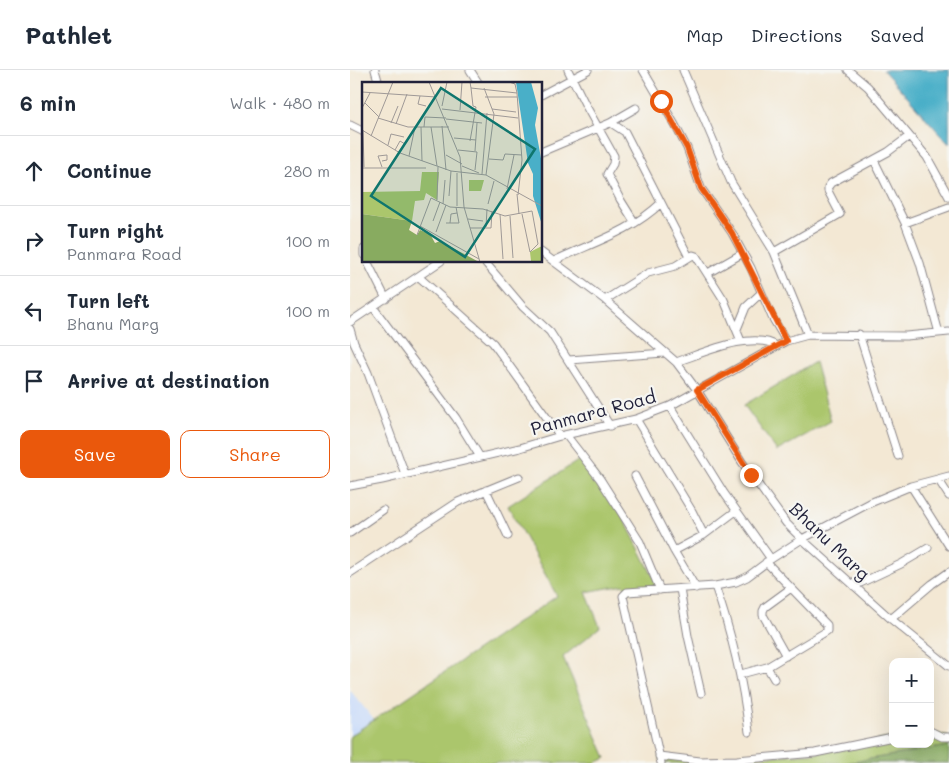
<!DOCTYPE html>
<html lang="en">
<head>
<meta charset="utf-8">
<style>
  body { margin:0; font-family:Mali,sans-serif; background:#f6f6f7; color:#1f2937 }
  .controls { position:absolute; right:15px; bottom:15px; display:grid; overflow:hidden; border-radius:10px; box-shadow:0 5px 20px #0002 }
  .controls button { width:45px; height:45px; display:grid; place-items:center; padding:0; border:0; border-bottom:1px solid #e0e1e3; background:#fff; color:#1f2937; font:25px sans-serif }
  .stop { position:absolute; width:15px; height:15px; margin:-11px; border:4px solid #ea580c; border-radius:50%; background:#fff }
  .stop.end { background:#ea580c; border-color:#fff; box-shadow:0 1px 5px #0008 }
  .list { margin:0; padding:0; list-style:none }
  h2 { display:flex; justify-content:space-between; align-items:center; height:65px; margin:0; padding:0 20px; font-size:21px }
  h2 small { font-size:16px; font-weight:400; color:#747a83 }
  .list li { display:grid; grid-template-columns:32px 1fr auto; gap:15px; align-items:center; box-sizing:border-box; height:70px; padding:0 20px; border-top:1px solid #e0e1e3 }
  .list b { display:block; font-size:19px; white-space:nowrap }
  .list p { margin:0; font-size:16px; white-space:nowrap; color:#747a83 }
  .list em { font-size:16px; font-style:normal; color:#747a83 }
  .actions { display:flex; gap:10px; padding:15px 20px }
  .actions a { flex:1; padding:11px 0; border:1px solid #ea580c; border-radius:10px; text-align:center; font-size:18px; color:#ea580c }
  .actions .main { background:#ea580c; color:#fff }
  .icon { flex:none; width:28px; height:28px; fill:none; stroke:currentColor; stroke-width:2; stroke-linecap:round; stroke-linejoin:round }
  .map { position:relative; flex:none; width:599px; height:693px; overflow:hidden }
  header { display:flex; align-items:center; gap:30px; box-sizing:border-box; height:70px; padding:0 25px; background:#fff; border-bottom:1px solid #e0e1e3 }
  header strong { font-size:24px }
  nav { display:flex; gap:28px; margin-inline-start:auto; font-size:18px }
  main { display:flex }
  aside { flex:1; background:#fff }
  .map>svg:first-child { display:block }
  .built { fill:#cadcf9 }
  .green { fill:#abc66c; stroke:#667454 }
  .forest { fill:#88ab60; stroke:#55664e }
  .water { fill:#49afc8; stroke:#366882 }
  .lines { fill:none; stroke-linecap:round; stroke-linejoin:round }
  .minor-casing { stroke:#8a8588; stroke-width:9 }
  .minor { stroke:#fff; stroke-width:7 }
  .route { stroke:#ea580c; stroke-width:6 }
  .labels { text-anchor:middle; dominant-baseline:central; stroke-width:4.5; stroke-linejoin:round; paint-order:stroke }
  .street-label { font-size:18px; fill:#22223b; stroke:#f6f6f2 }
  .inset-road { fill:none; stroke:#9f9997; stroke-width:1 }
  .view { fill:#0f766e; fill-opacity:0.15; stroke:#0f766e; stroke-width:2.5 }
  .inset-edge { fill:none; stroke:#22223b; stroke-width:2.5 }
</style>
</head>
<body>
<header>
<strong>Pathlet</strong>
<nav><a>Map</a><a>Directions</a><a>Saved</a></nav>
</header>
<main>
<aside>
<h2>6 min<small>Walk · 480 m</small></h2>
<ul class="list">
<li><svg class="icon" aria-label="ahead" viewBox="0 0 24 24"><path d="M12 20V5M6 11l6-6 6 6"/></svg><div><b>Continue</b></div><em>280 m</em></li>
<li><svg class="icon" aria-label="right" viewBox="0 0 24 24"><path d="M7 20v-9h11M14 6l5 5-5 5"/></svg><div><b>Turn right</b><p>Panmara Road</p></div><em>100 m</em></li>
<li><svg class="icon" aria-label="left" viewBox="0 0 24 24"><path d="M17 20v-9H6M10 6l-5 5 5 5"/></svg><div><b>Turn left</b><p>Bhanu Marg</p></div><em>100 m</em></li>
<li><svg class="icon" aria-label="arrive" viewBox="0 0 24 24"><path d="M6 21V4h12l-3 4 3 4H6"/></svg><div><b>Arrive at destination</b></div></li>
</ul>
<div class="actions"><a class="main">Save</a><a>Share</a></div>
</aside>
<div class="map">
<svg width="599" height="693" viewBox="0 0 599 693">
  <rect width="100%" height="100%" fill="#f6f6f2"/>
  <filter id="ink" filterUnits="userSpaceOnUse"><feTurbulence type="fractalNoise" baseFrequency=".02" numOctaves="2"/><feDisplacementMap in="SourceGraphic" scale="10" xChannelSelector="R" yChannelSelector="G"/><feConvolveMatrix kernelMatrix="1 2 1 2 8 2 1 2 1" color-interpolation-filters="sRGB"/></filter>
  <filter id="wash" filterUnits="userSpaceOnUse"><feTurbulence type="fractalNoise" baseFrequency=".0096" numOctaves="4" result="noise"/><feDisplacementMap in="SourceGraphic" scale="20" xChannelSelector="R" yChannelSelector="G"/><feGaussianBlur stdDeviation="1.12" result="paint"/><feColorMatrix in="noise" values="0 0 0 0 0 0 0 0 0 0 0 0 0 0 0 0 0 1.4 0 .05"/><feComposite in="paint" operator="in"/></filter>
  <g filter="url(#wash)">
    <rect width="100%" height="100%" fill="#f3e8d4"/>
    <path class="built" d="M0 620 24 650 0 666Z"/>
    <path class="green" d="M465 292 481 351 427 381 394 335Z
      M234 387 267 435 310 520 277 522 274 515 236 522 250 557 213 587 256 688 245 693H0V666L207 526 158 436Z
      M580 661 599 667V676L496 693 444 692 443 693H311L309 686 350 691 465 683 543 667V674H580Z"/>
    <path class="forest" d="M599 676V693H496Z"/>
    <path class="water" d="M533 0H599V74Z"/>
  </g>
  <g filter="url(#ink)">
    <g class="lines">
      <g class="minor-casing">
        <path id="minor" d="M25 0 29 14
          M120 0 129 14
          M218 0 236 36 264 86 263 94 257 104 270 129 285 153
          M293 0 325 55 337 78 351 118 382 163 401 198 422 247 436 271
          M333 0 381 112 424 182 458 265
          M498 0 518 17 577 87 599 127
          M191 25 238 0
          M261 53 275 62 339 187
          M0 55 14 62
          M191 82 260 53 286 38
          M524 90 555 153 570 193 589 263
          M555 153 599 137
          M14 179V185
          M191 182 255 230 326 292 347 320 392 392 436 453 452 469 541 549 599 596
          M424 182 490 144 478 121V117L481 113 538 82 558 67
          M17 191 36 229
          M134 191 173 237 200 262 260 356
          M204 191C241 173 281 162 311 133
          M358 203 393 183
          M69 207 143 273 210 366
          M255 230 298 203 325 196 343 185 346 186 374 230 391 271
          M23 237 106 348 130 387
          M0 252 91 191
          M0 259 4 273 18 303 55 404
          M387 259 396 237 411 223
          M509 264 548 386
          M219 290 314 283
          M326 292C351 284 402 260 427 276
          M320 336 374 423 421 489
          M286 349 342 441 354 465
          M216 365 250 409 290 472 310 520
          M285 406 324 481 346 518
          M588 409 599 426
          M0 416 32 410 170 378 210 366 286 349 320 336 436 271 458 265 556 266 599 262
          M561 416 599 476
          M136 420 158 466
          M0 463 33 440
          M324 481 354 465 386 441
          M416 492 477 555V561L417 597
          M0 503 108 432 169 407
          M365 516C382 564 393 612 399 662
          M504 516 551 494 578 478
          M330 519 338 566 351 623
          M541 549 582 514 599 502
          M436 586 413 545V541L415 537 441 518
          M391 604 417 597 424 609
          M580 661 592 667H599
          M309 686 350 691 387 690 465 683 543 667
          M311 693 273 526 277 522 365 516 386 512 397 507 421 489 452 469 520 433 561 416 599 406"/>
      </g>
      <use href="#minor" class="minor"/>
    </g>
  </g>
  <g class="lines" filter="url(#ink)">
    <path class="route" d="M311 31 337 78 351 118 382 163 436 271 347 320 401 405"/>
  </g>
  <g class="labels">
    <g class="street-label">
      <text transform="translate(243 342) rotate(-15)">Panmara Road</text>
      <text transform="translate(480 471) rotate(44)">Bhanu Marg</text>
    </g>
  </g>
  <g transform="translate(12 12)">
    <rect width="180" height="180" fill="#f3e8d4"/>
    <path d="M60 90H77L75 118 64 111 62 118 53 119 50 139 0 132V110L58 109ZM107 98H122L119 109H107ZM180 164V180H148L169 179 168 170Z" fill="#abc66c"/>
    <path d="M0 132 50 139 47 148 55 153 58 148 68 152 73 161 78 159 117 180H0Z" fill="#88ab60"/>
    <path d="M154 0H169L176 26 173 43 180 82V143L171 114V92L166 81Z" fill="#49afc8"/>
    <path class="inset-road" d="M67 0 98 75 102 125 118 180M108 0 109 6 155 11 160 78 156 113M147 0 153 2 155 11M122 6 132 32 124 93M0 10 74 15M58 14 56 22 64 24M123 15H155M3 21 17 35M80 24 85 0M0 26 8 11M80 27 156 36M130 27 154 30M98 28 100 0M16 36 46 45H87M84 37 120 41M29 41 36 24M34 42 45 12M80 44 84 88M59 45 60 79M62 45 63 35 84 36M69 45 75 84M0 48 38 71 89 89 124 93 180 124M1 48 2 85M9 54 31 0M92 56 114 58M108 59 114 25 111 24 109 6M26 63 29 52 42 55M33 68 38 59 43 62M96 68 115 70 113 88M113 69 115 41M84 73 100 82M47 74 53 45M127 77 141 78 143 72 160 73M20 79 25 78V73L16 74 20 85M100 84 117 91M0 86H64M95 91V124M120 92 125 31M145 107 152 73M155 112 157 132M87 114 89 89M75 118 76 85M81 122 83 98M126 122 132 99M138 132 141 177M148 134 151 176M106 137 121 139M71 139 78 120M84 141H97L94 125M88 141 89 132 95 131M58 144 117 177M124 145 125 127M108 146H129L130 129M74 150 84 123M55 153 69 116 88 125 121 127 143 134 170 129 176 162 168 170 160 132"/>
    <path class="view" d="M79 6 173 67 103 175 9 114Z"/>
    <rect width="180" height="180" class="inset-edge"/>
  </g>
</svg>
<div class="controls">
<button>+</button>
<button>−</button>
</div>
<div class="stop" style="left:311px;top:31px"></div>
<div class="stop end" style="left:401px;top:405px"></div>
</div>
</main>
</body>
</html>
